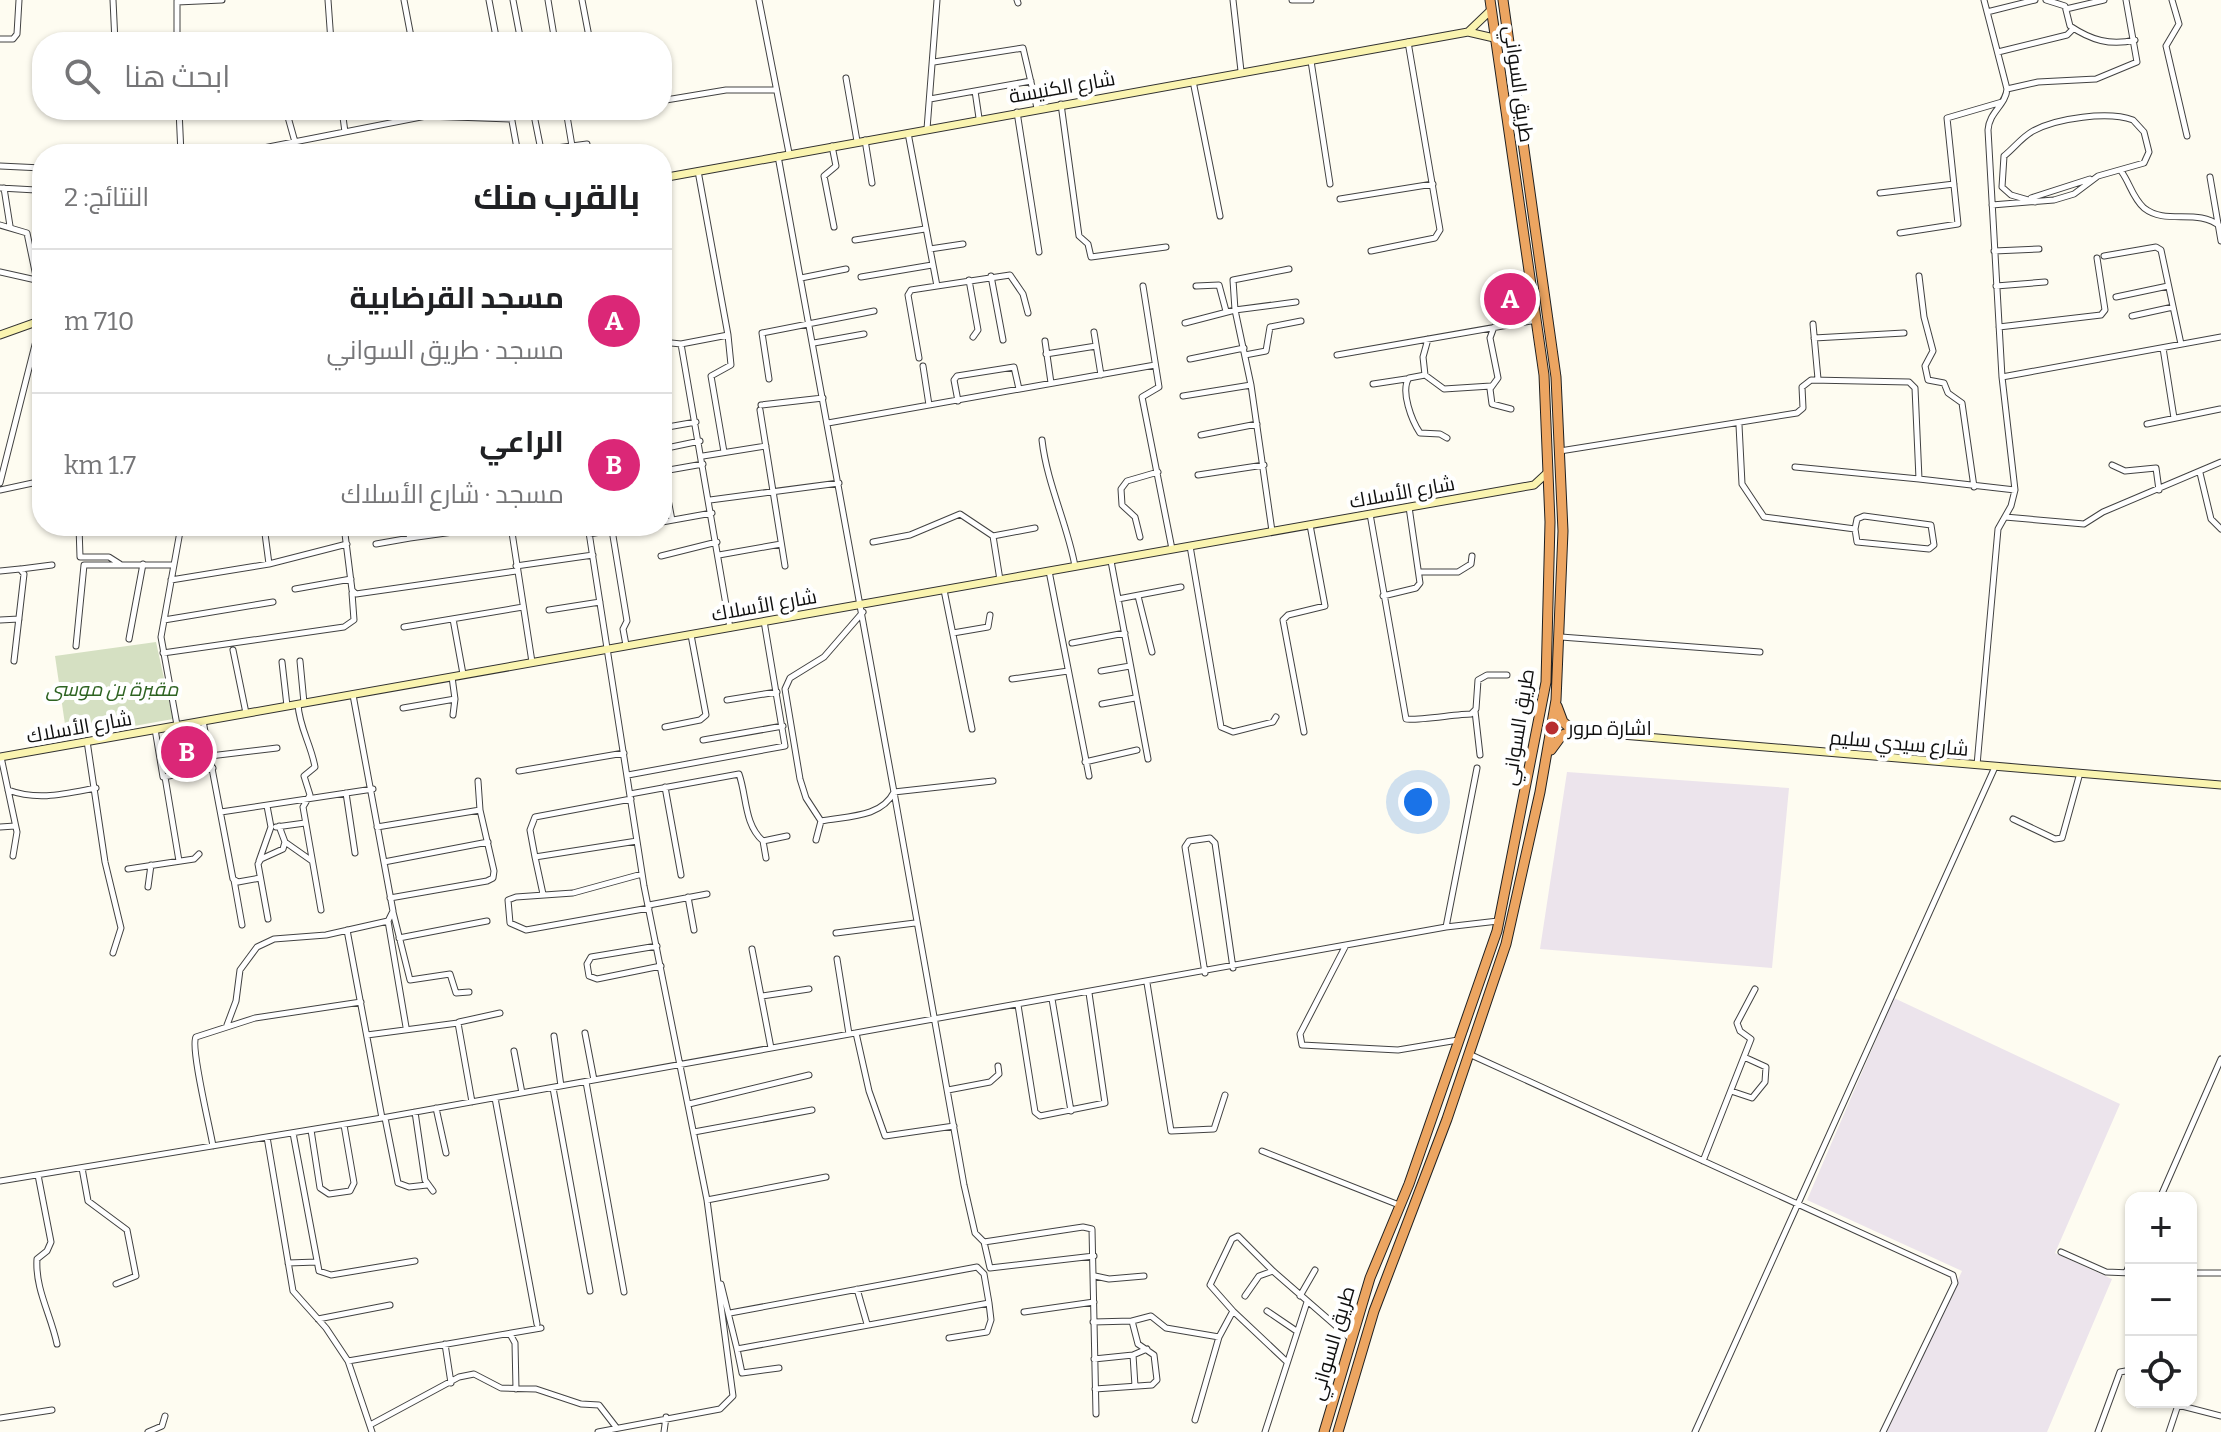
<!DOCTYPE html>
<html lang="ar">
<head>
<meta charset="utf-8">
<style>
  body { margin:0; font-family:Bitter,Cairo,serif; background:#f2f2f2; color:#202124; direction:rtl }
  .controls { position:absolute; right:24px; bottom:24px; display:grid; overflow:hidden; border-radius:16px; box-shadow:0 2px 6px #0004 }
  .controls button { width:72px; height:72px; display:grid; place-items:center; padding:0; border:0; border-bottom:2px solid #e0e0e0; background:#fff; color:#202124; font:40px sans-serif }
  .you { position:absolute; left:1418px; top:802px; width:28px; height:28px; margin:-20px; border:6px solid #fff; border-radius:50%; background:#1a73e8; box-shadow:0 0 0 12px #1a73e833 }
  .badge { display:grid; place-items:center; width:52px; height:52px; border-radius:50%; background:#db2777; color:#fff; font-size:26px; font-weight:700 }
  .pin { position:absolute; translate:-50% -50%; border:4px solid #fff; box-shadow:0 2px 8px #0006 }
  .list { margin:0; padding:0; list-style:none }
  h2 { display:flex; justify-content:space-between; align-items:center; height:104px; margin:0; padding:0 32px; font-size:34px }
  h2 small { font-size:26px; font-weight:400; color:#757577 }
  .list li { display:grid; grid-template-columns:52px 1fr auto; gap:24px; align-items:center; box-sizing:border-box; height:144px; padding:0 32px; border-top:2px solid #e0e0e0 }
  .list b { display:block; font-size:30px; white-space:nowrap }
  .list p { margin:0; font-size:26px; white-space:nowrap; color:#757577 }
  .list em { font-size:26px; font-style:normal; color:#757577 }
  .icon { flex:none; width:44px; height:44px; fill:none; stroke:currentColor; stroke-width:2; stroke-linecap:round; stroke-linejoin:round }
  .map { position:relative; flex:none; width:2221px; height:1432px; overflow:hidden; direction:ltr }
  .search { position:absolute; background:#fff; box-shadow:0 2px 6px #0004; left:32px; top:32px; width:640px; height:88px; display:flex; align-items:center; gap:20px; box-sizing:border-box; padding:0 28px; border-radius:32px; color:#757577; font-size:30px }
  .panel { position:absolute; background:#fff; box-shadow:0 2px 6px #0004; left:32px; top:144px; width:640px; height:392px; border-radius:32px; direction:rtl }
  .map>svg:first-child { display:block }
  .industrial { fill:#ece4ec }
  .cemetery { fill:#d5e0c2 }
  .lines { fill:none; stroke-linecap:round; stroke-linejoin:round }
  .street-casing { stroke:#424242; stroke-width:7 }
  .secondary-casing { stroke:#313131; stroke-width:9 }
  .highway-casing { stroke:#202020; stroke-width:11 }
  .street { stroke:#fff; stroke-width:5 }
  .secondary { stroke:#faf4b0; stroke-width:7 }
  .highway { stroke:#eca561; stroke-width:9 }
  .poi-dot { fill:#b72e30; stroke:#fff; stroke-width:3 }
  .labels { text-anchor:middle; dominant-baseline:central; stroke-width:8; stroke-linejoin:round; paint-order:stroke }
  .street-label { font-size:20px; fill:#0f0f0f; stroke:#fff }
  .park-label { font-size:20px; font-style:italic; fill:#2e6322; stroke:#fff }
  .poi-label { font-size:20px; fill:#0f0f0f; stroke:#fff; text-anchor:start }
</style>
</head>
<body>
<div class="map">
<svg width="2221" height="1432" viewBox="0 0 2221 1432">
  <rect width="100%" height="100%" fill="#fefcf1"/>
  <path class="industrial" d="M1567 772 1789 788 1772 968 1540 949Z
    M1894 998 2120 1104 2055 1253 2112 1279 2047 1432H1887L1962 1271 1807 1200Z"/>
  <path class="cemetery" d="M156 642 173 719 67 738 55 656Z"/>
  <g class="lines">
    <g class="street-casing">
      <path id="street" d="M113 0 115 42
        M328 0 331 42
        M404 0 412 42
        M489 0 497 42
        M513 0 521 42
        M548 0 555 42
        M582 0 590 42
        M759 0 789 153
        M1017 0 1018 3
        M1233 0 1241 71
        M1292 0H1311
        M2046 0 2065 6 2070 26C2091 40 2110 46 2135 40
        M2172 0 2179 24 2166 46 2187 136
        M177 1V42
        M177 2 222 0
        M2066 9 2104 0
        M1987 12 2035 0
        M0 39H13L17 34 19 0
        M1998 52 2067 35 2073 29
        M1311 61 1330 184
        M934 62 1023 48 1037 108
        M846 78 857 141
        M1193 81 1220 216
        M2007 89 2038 82 2096 79 2137 62 2126 0
        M975 91 979 118
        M930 99 1031 81
        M666 100 726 90H776
        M1061 104 1079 236 1088 244 1091 257 1166 247
        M179 110 181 154
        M286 110 295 142
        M342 110 345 132
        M510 110 518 154
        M533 110 541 150
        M566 110 572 146
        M1017 112 1039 252
        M927 129 937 0
        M908 133 937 286 911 290 908 295 919 358
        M865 140 872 183
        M832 146 836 166 824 176 834 227
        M518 153 587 144
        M233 154 426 116 512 119
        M778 156 894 792C881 818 847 816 821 821
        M0 166 42 168
        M698 171 728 335
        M2121 171C2130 183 2132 197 2144 208 2167 226 2197 207 2221 227
        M2210 177 2221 241
        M0 188 36 190
        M4 188 10 226
        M1880 193 1954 184
        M2031 198 2090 179
        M1340 199 1433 184
        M1992 205 2054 200 2074 194 2098 176 2144 163 2149 152 2144 132 2133 120C2108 111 2057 118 2033 131 2022 137 2014 148 2004 156L2002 187 2011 195 2035 202
        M0 225 27 233 42 305
        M1900 233 1958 224 1947 118 2002 102
        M855 240 925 229
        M930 249 963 244
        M1371 251 1435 238 1440 230 1408 42
        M1994 251 2039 249
        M2104 256 2156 247 2161 250 2181 344
        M1289 269 1233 280 1235 310 1296 302
        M0 272 36 280
        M991 276 1003 340
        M1919 276 1924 317 1933 351 1925 366 1928 380 1944 383 1948 393 1962 403 1974 487
        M861 277 932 265
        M801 278 846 269
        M969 280 978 330 973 337
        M937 286 1010 275 1023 294 1028 313
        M1143 286 1159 387 1142 397 1172 549
        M1196 286 1219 285 1226 311
        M1996 286 2045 282
        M2116 297 2168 286
        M2132 316 2173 307
        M1185 323 1235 310 1251 385 1272 531
        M1813 324 1818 379
        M1494 327 1490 338 1498 378 1490 389 1492 404 1511 409
        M1999 327 2101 315 2105 310 2097 258
        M1094 332 1101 375
        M1814 338 1904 333
        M1428 339 1423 357 1425 375 1409 378C1400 391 1412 421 1420 433L1440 434 1447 438
        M1045 341 1051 383
        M662 342 681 344 728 335 731 365 711 376 724 452
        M814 343 864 334
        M681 344 730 628
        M2163 348 2174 418
        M1046 354 1096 346
        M1245 355 1266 351 1270 327 1301 321
        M1337 355 1537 320
        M1190 359 1244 348
        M923 366 929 405
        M1425 375 1444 389 1491 386
        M2002 377 2221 337
        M769 379 762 333 874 311
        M1373 384 1406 379
        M1183 396 1251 385
        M958 401 954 380 957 376 1014 367 1019 389
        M761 405 823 398
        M760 410 785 566
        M828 423 1155 365
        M2147 424 2220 409
        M1739 425 1742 484 1764 517 1855 529 1857 519 1864 516 1931 525 1934 545 1929 549 1857 542 1855 529
        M662 428 696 422
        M1201 435 1257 424
        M1042 440C1047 484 1067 523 1075 566
        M662 449 700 441
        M1560 451 1797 413 1803 408 1802 387 1811 380 1909 382 1915 388 1919 479 2015 490
        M703 456 766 446
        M2112 465 2125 471 2156 468 2159 490
        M1795 467 1919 479
        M669 470 703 464
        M2200 473 2211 519 2221 529
        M1198 475 1264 465
        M0 483 41 321
        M666 489 672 520
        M0 490 42 481
        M710 500 839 483
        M1370 514 1406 719C1413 721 1459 714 1471 714L1476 709 1478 680 1487 675H1507
        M2005 517 2084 524 2103 512 2221 462
        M662 522 712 513
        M79 526 80 557H109L120 564
        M264 526 269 564
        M344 526 352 590 356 594 516 571
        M406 526 410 538 496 526
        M511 526 532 662
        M588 526 644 886 707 1200 733 1396 720 1409 598 1432
        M612 530 627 621 623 629 626 645
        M181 531 210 526
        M589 534 635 526
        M993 536 1000 580
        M1140 537 1135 517 1122 505 1121 489 1127 481 1158 472
        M873 542 910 535 960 514 993 536 1035 528
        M376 544 410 538
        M1190 546 1221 727 1233 732 1273 722 1276 717
        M719 555 781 544
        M661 556 717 542
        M1111 561 1148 759
        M516 566 593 555
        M21 569 52 565
        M0 571 20 569 24 574 14 661
        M1049 571 1089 776
        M1419 572H1458L1471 564 1472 556
        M171 580 269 564 347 544
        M295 589 351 579
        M944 590 972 729
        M1138 596 1152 652
        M1383 596 1416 588 1420 583 1409 507
        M1118 599 1181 587
        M549 610 600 602
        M453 619 463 674
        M0 620 19 619
        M164 620 273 602
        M404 627 523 607
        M953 633 988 627 990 615
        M1561 637 1760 652
        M129 639 143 564
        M1072 643 1125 633
        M76 646 84 565H174
        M233 650 246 713
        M163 653 344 627 354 620 352 593
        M300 661 304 703
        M282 662 287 706
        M1101 671 1130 666
        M452 677 455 699 453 715
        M1012 679 1068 671
        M727 700 777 692
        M298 704C299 727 311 744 315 767L304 776 310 795 303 807 321 910
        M1102 704 1135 698
        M403 708 455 699
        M1475 711 1480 755
        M203 721 233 879 238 882 260 878
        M177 725 161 637 181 526
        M665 727 700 720 706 715 691 635
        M155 729 163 777 213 768
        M1304 732 1283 620 1288 615 1325 606 1310 525
        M703 740 783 726
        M87 741 105 862 121 928 113 953
        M210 756 277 748
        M1 757 17 832 13 856
        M1085 762 1137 750
        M1977 765 1998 529 2011 506 2015 490 2002 377 1988 130C1989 112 2006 105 2007 89L1984 0
        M519 771 624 753
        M628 775 785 746 764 621
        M165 777 179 861
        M478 781 480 810
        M993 781 894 792 964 1185 975 1233 984 1242 990 1268 1094 1256
        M665 787 681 875
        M8 790C38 801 64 794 96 788
        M346 793 355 853
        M630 794 739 774C747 797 744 824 763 841L787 836
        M631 799 535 817 530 830 535 857 637 841
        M221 812 373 789
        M2013 819 2055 839 2062 838 2080 773
        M279 826 285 842 312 861
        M0 827 15 826
        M276 827 305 823
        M377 827 480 810 494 871 493 878 487 881 390 898
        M816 840 821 821 806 798 800 779 785 689 790 678 824 657 863 612
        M763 841 766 858
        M535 857 543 894
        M259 861 271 827 267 806
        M384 862 488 842
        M128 869 194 859 199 854
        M642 874 573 893 516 897 508 900 510 923 526 930 649 908
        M234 880 242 925
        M148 887 151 865
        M688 897 694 930
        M649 905 707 894
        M393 912 410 980 450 974 456 993 469 992
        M268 919 258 864 261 859 283 849 285 842
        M388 921 406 1027
        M1446 927 1477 768
        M347 930 382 1118
        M836 933 915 923
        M399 938 487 921
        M657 946 591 957 587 964 589 976 597 979 661 966
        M1345 947 1300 1034 1302 1045 1398 1050 1458 1040
        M752 949 771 1048
        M837 959 849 1034
        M1205 973 1185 847 1189 841 1210 838 1215 843 1233 968
        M1147 983 1171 1131 1214 1129 1225 1095
        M762 996 809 989
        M1052 999 1071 1111
        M1018 1005 1035 1112 1040 1116 1105 1103 1089 993
        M459 1022 500 1013
        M227 1025 236 1001 240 970 257 947 274 939 326 935 388 921 393 911 353 695
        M585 1033 594 1080
        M856 1033 869 1091 885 1136 954 1126
        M367 1035 458 1023 472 1102
        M554 1036 561 1086
        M514 1051 522 1093
        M1469 1054 1953 1275 1955 1283 1883 1432
        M586 1082 624 1292
        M553 1088 590 1291
        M948 1090 990 1082 999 1074 998 1066
        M1731 1091 1752 1098 1765 1082 1766 1067 1744 1057
        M495 1098 537 1324
        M689 1104 809 1075
        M436 1108 446 1153
        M415 1112 425 1180 433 1191
        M385 1118 398 1183 409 1187 427 1185
        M311 1130 320 1188 329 1194 350 1191 354 1183 344 1125
        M694 1132 812 1110
        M293 1133 319 1271 331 1275 415 1261
        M267 1137 293 1291 326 1328 348 1361 372 1432
        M213 1146C210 1128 190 1046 196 1037L255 1018 361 1002
        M1262 1151 1399 1205
        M1703 1161 1751 1039 1740 1031 1737 1023 1755 989
        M82 1168 88 1201 127 1230 136 1276 116 1284
        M38 1175 51 1242 47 1251 37 1259C35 1289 51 1315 57 1344
        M0 1181 382 1118 1446 927 1498 921
        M2160 1198 2221 1059
        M707 1200 826 1177
        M984 1242 1083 1227 1092 1229 1096 1414
        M2061 1252 2106 1272 2131 1273
        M288 1263 317 1262
        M2126 1273 2131 1260
        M2191 1273H2221
        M1095 1276 1109 1279 1144 1276
        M721 1284 737 1349 989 1303 984 1274 977 1267 730 1313
        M857 1289 867 1324
        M1245 1296 1259 1276 1273 1271 1351 1339
        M1300 1296 1315 1270
        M1233 1311 1210 1285 1232 1239 1238 1236 1273 1271
        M1267 1311 1295 1330
        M1024 1312 1094 1302
        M318 1319 390 1305
        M1132 1321 1151 1316 1166 1328 1219 1337
        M1093 1322 1132 1321 1138 1344 1154 1355 1157 1380 1152 1385 1095 1389
        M510 1334 515 1343 516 1389
        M949 1338 987 1332 991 1320 989 1303
        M445 1344 451 1383
        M737 1349 742 1373 779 1368
        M1133 1355 1135 1386
        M1094 1359 1133 1355 1147 1349
        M348 1361 541 1328
        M0 1418 52 1410
        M1195 1420 1219 1337 1233 1311 1286 1361
        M370 1425 459 1377 474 1374 501 1388 536 1389 581 1404 599 1405 616 1427
        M148 1432 162 1426 165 1416
        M664 1432 666 1417
        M1265 1432 1307 1302
        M1695 1432 1995 767
        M2098 1432 2120 1372 2131 1370
        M2169 1432 2178 1405 2221 1416"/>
    </g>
    <g class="secondary-casing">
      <path id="secondary" d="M1468 32 1491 10
        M662 178 1468 32 1494 38
        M0 335 42 320
        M1574 731 2221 785
        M0 757 1534 485 1548 472"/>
    </g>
    <g class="highway-casing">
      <path id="highway" d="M1551 750 1562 735 1574 731 1563 722 1557 706
        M1324 1432 1370 1278 1409 1184 1497 931 1546 682 1550 522 1544 375 1490 0
        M1338 1432 1374 1311 1447 1119 1506 944 1540 792 1556 700 1563 531 1556 377 1503 0"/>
    </g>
    <use href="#street" class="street"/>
    <use href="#secondary" class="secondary"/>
    <use href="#highway" class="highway"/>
  </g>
  <circle class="poi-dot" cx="1552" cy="728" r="8"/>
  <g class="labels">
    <g class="street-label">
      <text transform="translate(1519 84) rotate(82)">طريق السواني</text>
      <text transform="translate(1062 87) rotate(-10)">شارع الكنيسة</text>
      <text transform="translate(1402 492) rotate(-10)">شارع الأسلاك</text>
      <text transform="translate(764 605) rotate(-10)">شارع الأسلاك</text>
      <text transform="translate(79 727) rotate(-10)">شارع الأسلاك</text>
      <text transform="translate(1518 727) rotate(-81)">طريق السواني</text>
      <text transform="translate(1899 743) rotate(5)">شارع سيدي سليم</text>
      <text transform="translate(1332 1343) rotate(-74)">طريق السواني</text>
    </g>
    <g class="park-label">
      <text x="112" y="689">مقبرة بن موسى</text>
    </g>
    <g class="poi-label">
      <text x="1568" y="728">اشارة مرور</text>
    </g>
  </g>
</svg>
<div class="controls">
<button>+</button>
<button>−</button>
<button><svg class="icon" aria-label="locate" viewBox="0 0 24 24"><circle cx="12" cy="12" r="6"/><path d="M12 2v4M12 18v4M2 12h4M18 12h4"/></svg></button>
</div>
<div class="you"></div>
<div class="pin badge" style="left:1510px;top:299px">A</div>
<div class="pin badge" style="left:187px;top:752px">B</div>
<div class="search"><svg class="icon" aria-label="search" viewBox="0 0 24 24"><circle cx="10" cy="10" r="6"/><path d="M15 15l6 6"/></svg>ابحث هنا</div>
<section class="panel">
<h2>بالقرب منك<small>النتائج: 2</small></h2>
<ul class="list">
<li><span class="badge">A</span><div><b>مسجد القرضابية</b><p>مسجد · طريق السواني</p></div><em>710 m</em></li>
<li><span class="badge">B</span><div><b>الراعي</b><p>مسجد · شارع الأسلاك</p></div><em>1.7 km</em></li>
</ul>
</section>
</div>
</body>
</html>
